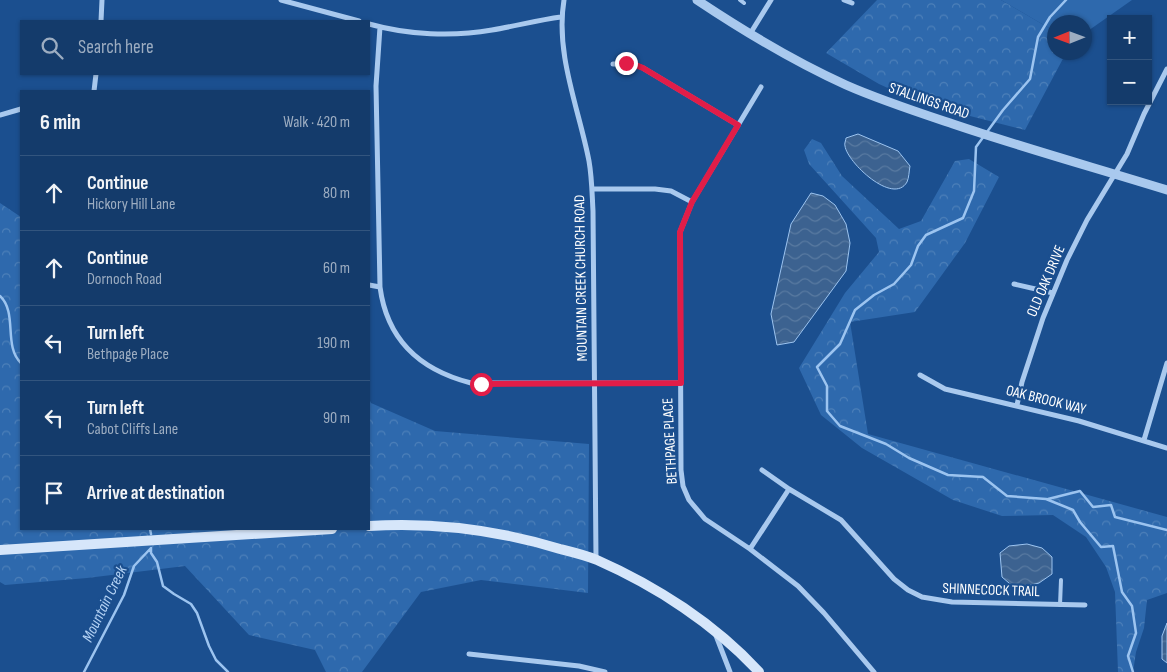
<!DOCTYPE html>
<html lang="en">
<head>
<meta charset="utf-8">
<style>
  body { margin:0; font-family:"Sofia Sans Condensed",sans-serif; background:#1d4271; color:#f1f3f6 }
  .controls { position:absolute; right:15px; top:15px; display:grid; overflow:hidden; border-radius:0px; box-shadow:0 1px 4px #0004 }
  .controls button { width:45px; height:45px; display:grid; place-items:center; padding:0; border:0; border-bottom:1px solid #33557e; background:#143b6b; color:#f1f3f6; font:25px sans-serif }
  .compass { position:absolute; left:1047px; top:15px; width:45px; height:45px; border-radius:50%; background:#143b6b; box-shadow:0 1px 4px #0004; rotate:269deg }
  .stop { position:absolute; width:15px; height:15px; margin:-11px; border:4px solid #e11d48; border-radius:50%; background:#fff }
  .stop.end { background:#e11d48; border-color:#fff; box-shadow:0 1px 5px #0008 }
  .list { margin:0; padding:0; list-style:none }
  h2 { display:flex; justify-content:space-between; align-items:center; height:65px; margin:0; padding:0 20px; font-size:21px }
  h2 small { font-size:16px; font-weight:400; color:#9dadc1 }
  .list li { display:grid; grid-template-columns:32px 1fr auto; gap:15px; align-items:center; box-sizing:border-box; height:75px; padding:0 20px; border-top:1px solid #33557e }
  .list b { display:block; font-size:19px; white-space:nowrap }
  .list p { margin:0; font-size:16px; white-space:nowrap; color:#9dadc1 }
  .list em { font-size:16px; font-style:normal; color:#9dadc1 }
  .icon { flex:none; width:28px; height:28px; fill:none; stroke:currentColor; stroke-width:2; stroke-linecap:round; stroke-linejoin:round }
  .map { position:relative; flex:none; width:1167px; height:672px; overflow:hidden }
  .search { position:absolute; background:#143b6b; box-shadow:0 1px 4px #0004; left:20px; top:20px; width:350px; height:55px; display:flex; align-items:center; gap:12px; box-sizing:border-box; padding:0 18px; border-radius:0px; color:#9dadc1; font-size:19px }
  .panel { position:absolute; background:#143b6b; box-shadow:0 1px 4px #0004; left:20px; top:90px; width:350px; height:440px; border-radius:0px }
  .map>svg:first-child { display:block }
  .grass { fill:#2e69ad }
  .forest { fill:url(#forest-crowns) }
  .water { fill:url(#water-waves); stroke:#9cc4f0 }
  .lines { fill:none; stroke-linecap:round; stroke-linejoin:round }
  .stream { stroke:#9cc4f0; stroke-width:2.5 }
  .service { stroke:#a9c9ee; stroke-width:4 }
  .minor { stroke:#a9c9ee; stroke-width:5 }
  .tertiary { stroke:#a9c9ee; stroke-width:9 }
  .secondary { stroke:#d6e6fa; stroke-width:10 }
  .route { stroke:#e11d48; stroke-width:6 }
  .labels { text-anchor:middle; dominant-baseline:central; stroke-width:4.5; stroke-linejoin:round; paint-order:stroke }
  .street-label { font-size:15px; fill:#fff; stroke:#1b4f8f }
  .water-label { font-size:16px; font-style:italic; fill:#b5d3f5; stroke:#1b4f8f }
</style>
</head>
<body>
<div class="map">
<svg width="1167" height="672" viewBox="0 0 1167 672">
  <defs>
    <pattern id="forest-crowns" width="20" height="18" patternUnits="userSpaceOnUse" patternTransform="scale(1.25)"><rect width="20" height="18" fill="#2e69ad"/><path d="M2 6a3 3 0 1 1 6 0M12 15a3 3 0 1 1 6 0" fill="none" stroke="#4d80b9"/></pattern>
    <pattern id="water-waves" width="16" height="10" patternUnits="userSpaceOnUse" patternTransform="scale(1.25)"><rect width="16" height="10" fill="#3c6290"/><path d="M0 5q4-4 8 0t8 0" fill="none" stroke="#597aa1"/></pattern>
  </defs>
  <rect width="100%" height="100%" fill="#1b4f8f"/>
  <path class="grass" d="M1001 0H1132L1085 33 1084 22H1054V31Z"/>
  <path class="forest" d="M877 0H1001L1054 31V52L1066 53 1025 130 923 104 879 84 826 53Z
    M812 139 821 143 842 176 899 229 921 221 955 161 969 159 999 177 965 243 915 312 850 322 868 434 1167 517V593L1147 600 1144 628 1136 652 1133 672H1118L1115 592 1106 567 1086 537 1053 515 1002 516 953 500 862 448 821 415 799 368 845 293 879 252 876 238 809 164 804 150Z
    M0 203 21 217V529H369V399L371 403 435 431 589 444 588 593 481 580 421 592 362 672H326L315 650 249 635 185 566 87 578 5 585 0 582Z"/>
  <path class="water" d="M858 134 898 151 910 166C909 171 909 178 907 182 893 206 847 162 845 146 844 144 846 140 846 138Z
    M811 193 823 196 835 205 846 224 850 243 846 271 794 342 777 345 771 314 791 224Z
    M1027 544 1042 548 1052 557V574L1039 583 1016 589 1002 577 1000 553 1009 546Z
    M1167 623V663L1162 659V636Z"/>
  <g class="lines">
    <path class="stream" d="M1066 0 1050 17 1038 37 1030 79 1003 110 976 147 974 191 963 218 926 235 918 246 911 265 894 284 874 295 855 310 840 344 817 367 827 386V411L840 426 886 444 909 458 948 475 983 477 1007 496 1046 499 1073 510 1080 522 1101 547 1113 546 1122 592 1132 606 1136 633 1128 656 1133 672
      M0 296C18 313 3 346 21 363
      M1048 499 1080 491 1093 507 1111 505 1115 517 1167 530
      M150 529 151 534
      M84 672 124 595 134 566 151 548V553L157 562 163 586 174 594 191 604 197 613 209 646 216 660 228 672"/>
    <path class="service" d="M740 0 744 3
      M1060 605 1061 580"/>
    <path class="minor" d="M281 0 359 21
      M564 0C555 54 579 109 589 161 592 178 592 194 593 211L596 559
      M844 0 852 3
      M101 21 102 0
      M369 24C408 35 453 37 492 30 516 26 538 20 561 17
      M380 27 376 86 380 287C387 340 420 370 471 383H681
      M750 34 771 0
      M613 64H633L643 68 738 125
      M761 87 692 202 680 232 681 470 683 486 689 500 705 519 750 549 798 586 824 613 874 672
      M94 91 96 74
      M0 115 21 109
      M592 189H655L671 191 692 202
      M1014 284 1053 293
      M369 285 380 287
      M920 375 945 389 1079 421 1167 448
      M1017 405 1022 382 1043 318 1067 260 1087 220 1127 154 1144 114 1167 69
      M1144 440 1167 363
      M762 470 789 489 841 520 894 579 908 590 922 597 952 602 1085 605
      M750 549 789 489
      M715 633 730 672
      M469 654 579 666 605 672"/>
    <path class="tertiary" d="M697 0C745 32 793 61 846 85 880 100 917 112 953 124 1024 148 1096 168 1167 190"/>
    <path class="secondary" d="M369 526C434 522 498 530 560 549 572 552 585 555 597 560 656 586 715 624 759 672
      M0 550 332 529"/>
  </g>
  <g class="lines">
    <path class="route" d="M481 384 681 383 680 232 692 202 738 125 643 68 633 64 626 63"/>
  </g>
  <g class="labels">
    <g class="street-label">
      <text transform="translate(929 101) rotate(19)">STALLINGS ROAD</text>
      <text transform="translate(581 278) rotate(-91)">MOUNTAIN CREEK CHURCH ROAD</text>
      <text transform="translate(1046 281) rotate(-67)">OLD OAK DRIVE</text>
      <text transform="translate(1046 400) rotate(14)">OAK BROOK WAY</text>
      <text transform="translate(670 441) rotate(-93)">BETHPAGE PLACE</text>
      <text transform="translate(991 590) rotate(2)">SHINNECOCK TRAIL</text>
    </g>
    <g class="water-label">
      <text transform="translate(105 604) rotate(-64)">Mountain Creek</text>
    </g>
  </g>
</svg>
<div class="controls">
<button>+</button>
<button>−</button>
</div>
<svg class="compass" viewBox="-18 -18 36 36"><path d="M0-13l5 13h-10z" fill="#e53935"/><path d="M0 13l5-13h-10z" fill="#9dadc1"/></svg>
<div class="stop" style="left:481px;top:384px"></div>
<div class="stop end" style="left:626px;top:63px"></div>
<div class="search"><svg class="icon" aria-label="search" viewBox="0 0 24 24"><circle cx="10" cy="10" r="6"/><path d="M15 15l6 6"/></svg>Search here</div>
<section class="panel">
<h2>6 min<small>Walk · 420 m</small></h2>
<ul class="list">
<li><svg class="icon" aria-label="ahead" viewBox="0 0 24 24"><path d="M12 20V5M6 11l6-6 6 6"/></svg><div><b>Continue</b><p>Hickory Hill Lane</p></div><em>80 m</em></li>
<li><svg class="icon" aria-label="ahead" viewBox="0 0 24 24"><path d="M12 20V5M6 11l6-6 6 6"/></svg><div><b>Continue</b><p>Dornoch Road</p></div><em>60 m</em></li>
<li><svg class="icon" aria-label="left" viewBox="0 0 24 24"><path d="M17 20v-9H6M10 6l-5 5 5 5"/></svg><div><b>Turn left</b><p>Bethpage Place</p></div><em>190 m</em></li>
<li><svg class="icon" aria-label="left" viewBox="0 0 24 24"><path d="M17 20v-9H6M10 6l-5 5 5 5"/></svg><div><b>Turn left</b><p>Cabot Cliffs Lane</p></div><em>90 m</em></li>
<li><svg class="icon" aria-label="arrive" viewBox="0 0 24 24"><path d="M6 21V4h12l-3 4 3 4H6"/></svg><div><b>Arrive at destination</b></div></li>
</ul>
</section>
</div>
</body>
</html>
